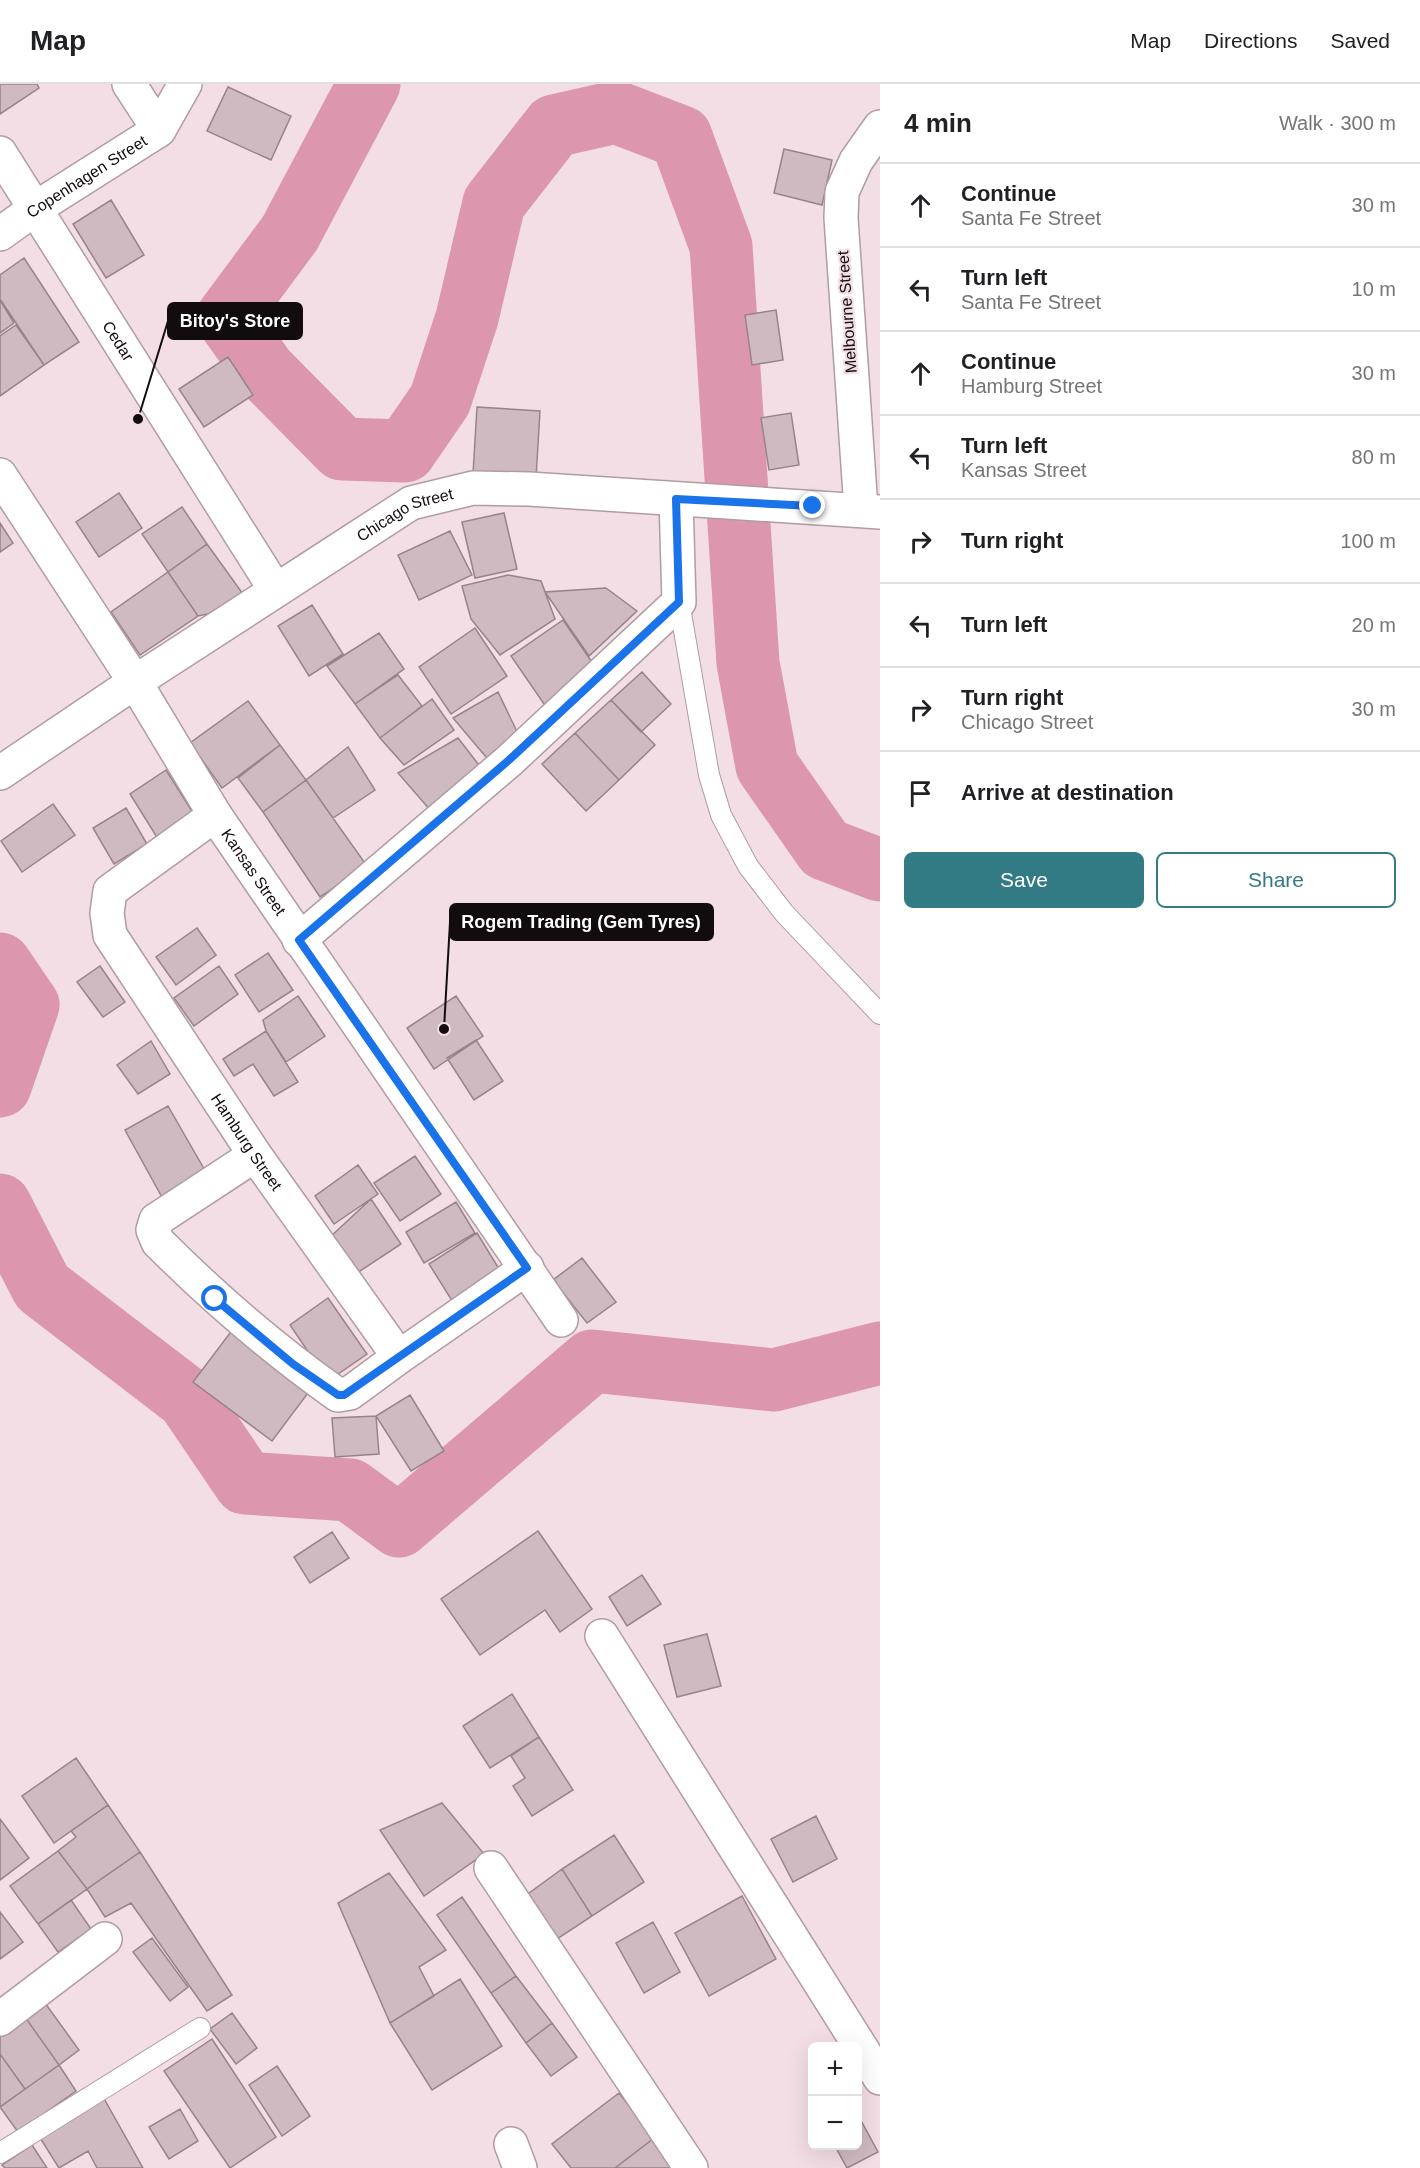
<!DOCTYPE html>
<html lang="en">
<head>
<meta charset="utf-8">
<style>
  body { margin:0; font-family:Helvetica,sans-serif; background:#f6f6f6; color:#202124 }
  .controls { position:absolute; right:18px; bottom:18px; display:grid; overflow:hidden; border-radius:9px; box-shadow:0 6px 24px #0002 }
  .controls button { width:54px; height:54px; display:grid; place-items:center; padding:0; border:0; border-bottom:2px solid #e0e0e0; background:#fff; color:#202124; font:30px sans-serif }
  .stop { position:absolute; width:18px; height:18px; margin:-14px; border:4px solid #1a73e8; border-radius:50%; background:#fff }
  .stop.end { background:#1a73e8; border-color:#fff; box-shadow:0 2px 6px #0008 }
  .list { margin:0; padding:0; list-style:none }
  h2 { display:flex; justify-content:space-between; align-items:center; height:78px; margin:0; padding:0 24px; font-size:26px }
  h2 small { font-size:20px; font-weight:400; color:#757577 }
  .list li { display:grid; grid-template-columns:39px 1fr auto; gap:18px; align-items:center; box-sizing:border-box; height:84px; padding:0 24px; border-top:2px solid #e0e0e0 }
  .list b { display:block; font-size:22px; white-space:nowrap }
  .list p { margin:0; font-size:20px; white-space:nowrap; color:#757577 }
  .list em { font-size:20px; font-style:normal; color:#757577 }
  .actions { display:flex; gap:12px; padding:18px 24px }
  .actions a { flex:1; padding:14px 0; border:2px solid #337b84; border-radius:9px; text-align:center; font-size:21px; color:#337b84 }
  .actions .main { background:#337b84; color:#fff }
  .icon { flex:none; width:33px; height:33px; fill:none; stroke:currentColor; stroke-width:2; stroke-linecap:round; stroke-linejoin:round }
  .map { position:relative; flex:none; width:880px; height:2084px; overflow:hidden }
  header { display:flex; align-items:center; gap:36px; box-sizing:border-box; height:84px; padding:0 30px; background:#fff; border-bottom:2px solid #e0e0e0 }
  header strong { font-size:28px }
  nav { display:flex; gap:33px; margin-inline-start:auto; font-size:21px }
  main { display:flex }
  aside { flex:1; background:#fff }
  .map>svg:first-child { display:block }
  .lines { fill:none; stroke-linecap:round; stroke-linejoin:round }
  .river { stroke:#dc97af; stroke-width:63 }
  .building { fill:#cfbac1; stroke:#978389; stroke-width:1.5 }
  .service-casing { stroke:#b19ca3; stroke-width:22 }
  .minor-casing { stroke:#b19ca3; stroke-width:36 }
  .tertiary-casing { stroke:#b19ca3; stroke-width:36 }
  .service { stroke:#fff; stroke-width:20 }
  .minor { stroke:#fff; stroke-width:33 }
  .tertiary { stroke:#fff; stroke-width:33 }
  .route { stroke:#1a73e8; stroke-width:8 }
  .labels { text-anchor:middle; dominant-baseline:central; stroke-width:4.5; stroke-linejoin:round; paint-order:stroke }
  .street-label { font-size:16px; fill:#130c0e; stroke:#f4dee5 }
  .leader { fill:none; stroke:#130c0e; stroke-width:2 }
  .callout-dot { fill:#130c0e; stroke:#f4dee5; stroke-width:2 }
  .callout { fill:#130c0e; stroke:#130c0e; stroke-width:2 }
  .callout-label { font-size:18px; text-anchor:middle; font-weight:bold; fill:#fff }
</style>
</head>
<body>
<header>
<strong>Map</strong>
<nav><a>Map</a><a>Directions</a><a>Saved</a></nav>
</header>
<main>
<div class="map">
<svg width="880" height="2084" viewBox="0 0 880 2084">
  <rect width="100%" height="100%" fill="#f4dee5"/>
  <g class="lines">
    <path class="river" d="M369 0 290 149 227 234 265 287 342 365 405 367 440 316 467 234 494 119 554 42 616 28 681 53 721 162 748 579 767 682 825 765 880 786
      M0 880 28 921 0 1002
      M0 1121 42 1203 188 1315 245 1399 350 1406 399 1442 592 1277 774 1296 880 1269"/>
  </g>
  <path class="building" d="M0 0H37L39 4 0 30Z
    M228 3 291 32 271 76 207 47Z
    M784 65 832 76 822 121 774 109Z
    M111 116 144 171 106 194 73 140Z
    M24 174 79 258 44 281 0 215V191Z
    M0 216 14 239 0 249Z
    M776 226 783 276 752 281 745 231Z
    M16 241 44 281 0 312V252Z
    M228 273 253 311 204 343 179 305Z
    M477 323 540 327 536 394 473 390Z
    M791 329 799 381 769 386 761 334Z
    M119 409 142 444 99 473 76 438Z
    M182 423 207 460 168 488 142 450Z
    M504 429 517 485 475 494 462 438Z
    M0 439 13 459 0 468Z
    M450 447 472 491 419 516 398 471Z
    M207 460 243 510 217 528 198 532 168 488Z
    M168 488 198 532 140 571 111 528Z
    M508 491 541 497 555 535 500 571 471 535 462 502Z
    M606 504 637 527 589 572 545 508Z
    M312 521 343 570 309 592 278 542Z
    M563 536 596 584 544 620 511 572Z
    M475 544 507 592 451 630 419 583Z
    M379 549 404 585 355 620 327 582Z
    M642 588 671 620 641 648 611 616Z
    M398 591 422 622 380 654 355 620Z
    M498 608 521 656 492 680 453 634Z
    M432 615 454 646 404 681 380 654Z
    M611 616 655 661 619 696 575 649Z
    M248 617 280 661 222 704 190 659Z
    M575 649 619 696 586 727 542 680Z
    M458 654 482 685 431 727 398 689Z
    M280 661 306 696 263 728 238 694Z
    M348 663 375 706 333 734 306 696Z
    M166 686 195 732 158 755 130 710Z
    M306 696 367 782 320 813 263 728Z
    M53 720 75 751 22 788 1 757Z
    M126 724 147 760 114 780 93 744Z
    M197 844 216 871 176 901 156 873Z
    M268 869 293 906 259 928 235 891Z
    M100 882 125 918 103 933 77 898Z
    M219 882 238 910 194 942 174 914Z
    M298 912 325 952 286 978 266 947 263 936Z
    M456 912 483 952 434 985 407 944Z
    M266 947 298 998 274 1012 253 980 234 992 223 975Z
    M476 956 503 997 474 1016 447 974Z
    M151 957 170 990 138 1010 117 981Z
    M168 1022 207 1090 163 1115 125 1046Z
    M415 1072 441 1110 400 1137 374 1099Z
    M358 1081 378 1110 334 1140 315 1112Z
    M371 1115 401 1160 354 1191 329 1154Z
    M456 1118 475 1149 424 1179 406 1148Z
    M477 1149 504 1193 456 1223 429 1180Z
    M582 1174 616 1218 587 1239 553 1196Z
    M328 1214 367 1270 328 1297 290 1241Z
    M233 1245 311 1305 272 1357 193 1298Z
    M410 1311 444 1367 411 1387 376 1332Z
    M376 1332 379 1370 335 1373 332 1334Z
    M538 1447 592 1525 560 1548 545 1526 480 1571 441 1515Z
    M332 1448 349 1474 310 1499 294 1473Z
    M642 1491 661 1520 627 1542 609 1513Z
    M707 1550 721 1602 677 1613 664 1561Z
    M512 1610 539 1653 490 1684 463 1642Z
    M539 1653 573 1706 532 1732 513 1702 525 1694 511 1672Z
    M76 1674 108 1721 54 1759 22 1712Z
    M442 1719 484 1770 424 1812 380 1746Z
    M108 1721 140 1768 87 1805 58 1767 76 1753 71 1747Z
    M816 1732 837 1775 793 1798 771 1755Z
    M0 1735 29 1774 0 1796Z
    M614 1751 644 1798 592 1832 562 1785Z
    M58 1767 87 1805 38 1840 10 1802Z
    M140 1768 232 1911 207 1927 131 1819 105 1833 87 1805Z
    M562 1785 592 1832 551 1859 521 1815Z
    M389 1789 446 1866 419 1883 434 1912 390 1939 338 1819Z
    M742 1812 776 1875 709 1912 675 1849Z
    M462 1813 516 1892 491 1909 437 1831Z
    M71 1816 91 1845 58 1868 38 1840Z
    M0 1828 23 1858 0 1875Z
    M653 1838 680 1888 644 1909 616 1859Z
    M152 1854 188 1903 170 1917 133 1868Z
    M516 1892 552 1939 526 1959 491 1909Z
    M460 1895 502 1962 432 2006 390 1939Z
    M45 1919 79 1966 59 1981 25 1933Z
    M232 1929 257 1964 236 1980 210 1945Z
    M25 1933 59 1981 25 2005 0 1970V1950Z
    M552 1939 577 1973 551 1992 526 1959Z
    M212 1955 276 2053 230 2084 164 1987Z
    M0 1970 25 2005 0 2023Z
    M59 1981 76 2007 18 2048 0 2023Z
    M277 1982 310 2032 282 2052 249 2001Z
    M619 2009 654 2054 615 2084H571L552 2060Z
    M102 2011 143 2084H97L88 2067 59 2084 37 2049Z
    M180 2025 198 2057 169 2075 149 2043Z
    M858 2031 878 2068 847 2084 835 2062H858Z
    M654 2054 672 2084H615Z
    M32 2061 47 2084H5L2 2081Z"/>
  <g class="lines">
    <g class="service-casing">
      <path id="service" d="M679 518 709 691 721 731 748 782 784 829 880 930
        M0 2069 200 1944"/>
    </g>
    <g class="minor-casing">
      <g id="minor">
        <path d="M129 0 159 46"/>
        <path id="s1" d="M0 69 275 505"/>
        <path id="s2" d="M0 150 36 124 159 46 185 0"/>
        <path d="M861 425 841 134 842 108 856 77 880 43"/>
        <path id="s3" d="M0 689 135 598 215 731 561 1236"/>
        <path id="s4" d="M215 731 110 807 107 829 110 851 255 1071 399 1273 527 1184"/>
        <path d="M299 856 509 677 679 518 676 415"/>
        <path d="M255 1071 156 1136 153 1146 158 1158C214 1214 273 1265 338 1311L350 1309 399 1273"/>
        <path d="M602 1552 880 1994"/>
        <path d="M491 1784 691 2084"/>
        <path d="M0 1935 105 1855"/>
        <path d="M511 2060 520 2084"/>
      </g>
    </g>
    <g class="tertiary-casing">
      <g id="tertiary">
        <path id="s5" d="M0 391 135 598 411 419 473 404 529 405 880 428"/>
      </g>
    </g>
    <use href="#service" class="service"/>
    <use href="#minor" class="minor"/>
    <use href="#tertiary" class="tertiary"/>
  </g>
  <g class="lines">
    <path class="route" d="M215 1215 293 1280 338 1311H344L527 1184 299 856 509 676 679 518 676 415 813 422"/>
  </g>
  <g class="labels">
    <g class="street-label">
      <text stroke="none"><textPath href="#s2" startOffset="104">Copenhagen Street</textPath></text>
      <text transform="translate(847 228) rotate(-94)">Melbourne Street</text>
      <text stroke="none"><textPath href="#s1" startOffset="222">Cedar</textPath></text>
      <text stroke="none"><textPath href="#s5" startOffset="566">Chicago Street</textPath></text>
      <text stroke="none"><textPath href="#s3" startOffset="387">Kansas Street</textPath></text>
      <text stroke="none"><textPath href="#s4" startOffset="422">Hamburg Street</textPath></text>
    </g>
  </g>
  <path class="leader" d="M138 335L168 237M444 945L450 838"/>
  <g class="callout-dot">
    <circle cx="138" cy="335" r="6"/>
    <circle cx="444" cy="945" r="6"/>
  </g>
  <g class="callout">
    <rect x="168" y="219" width="134" height="36" rx="6"/>
    <rect x="450" y="820" width="263" height="36" rx="6"/>
  </g>
  <g class="callout-label">
    <text x="235" y="243">Bitoy's Store</text>
    <text x="581" y="844">Rogem Trading (Gem Tyres)</text>
  </g>
</svg>
<div class="controls">
<button>+</button>
<button>−</button>
</div>
<div class="stop" style="left:215px;top:1215px"></div>
<div class="stop end" style="left:813px;top:422px"></div>
</div>
<aside>
<h2>4 min<small>Walk · 300 m</small></h2>
<ul class="list">
<li><svg class="icon" aria-label="ahead" viewBox="0 0 24 24"><path d="M12 20V5M6 11l6-6 6 6"/></svg><div><b>Continue</b><p>Santa Fe Street</p></div><em>30 m</em></li>
<li><svg class="icon" aria-label="left" viewBox="0 0 24 24"><path d="M17 20v-9H6M10 6l-5 5 5 5"/></svg><div><b>Turn left</b><p>Santa Fe Street</p></div><em>10 m</em></li>
<li><svg class="icon" aria-label="ahead" viewBox="0 0 24 24"><path d="M12 20V5M6 11l6-6 6 6"/></svg><div><b>Continue</b><p>Hamburg Street</p></div><em>30 m</em></li>
<li><svg class="icon" aria-label="left" viewBox="0 0 24 24"><path d="M17 20v-9H6M10 6l-5 5 5 5"/></svg><div><b>Turn left</b><p>Kansas Street</p></div><em>80 m</em></li>
<li><svg class="icon" aria-label="right" viewBox="0 0 24 24"><path d="M7 20v-9h11M14 6l5 5-5 5"/></svg><div><b>Turn right</b></div><em>100 m</em></li>
<li><svg class="icon" aria-label="left" viewBox="0 0 24 24"><path d="M17 20v-9H6M10 6l-5 5 5 5"/></svg><div><b>Turn left</b></div><em>20 m</em></li>
<li><svg class="icon" aria-label="right" viewBox="0 0 24 24"><path d="M7 20v-9h11M14 6l5 5-5 5"/></svg><div><b>Turn right</b><p>Chicago Street</p></div><em>30 m</em></li>
<li><svg class="icon" aria-label="arrive" viewBox="0 0 24 24"><path d="M6 21V4h12l-3 4 3 4H6"/></svg><div><b>Arrive at destination</b></div></li>
</ul>
<div class="actions"><a class="main">Save</a><a>Share</a></div>
</aside>
</main>
</body>
</html>
